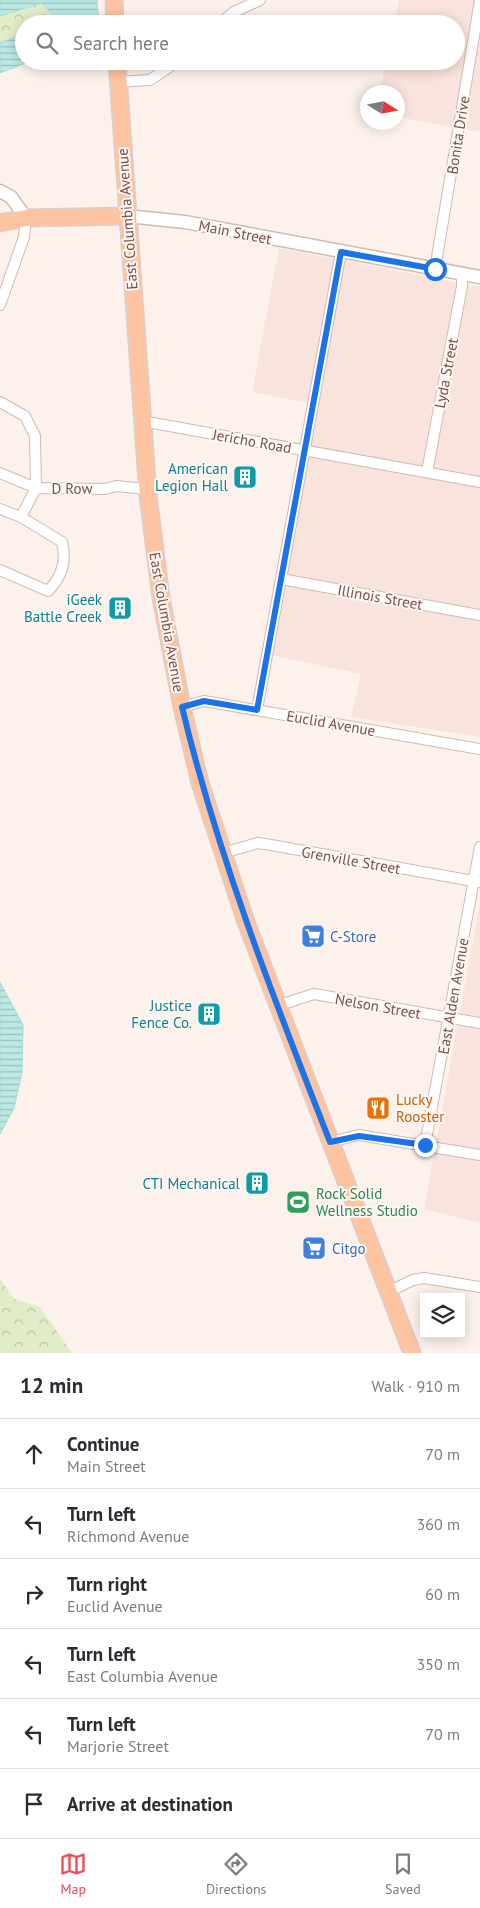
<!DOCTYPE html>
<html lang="en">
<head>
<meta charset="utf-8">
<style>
  body { margin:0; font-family:"PT Sans",sans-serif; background:#f2f2f3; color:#2b2b33 }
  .controls { position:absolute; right:15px; bottom:15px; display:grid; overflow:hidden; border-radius:0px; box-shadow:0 2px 12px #0003 }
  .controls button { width:45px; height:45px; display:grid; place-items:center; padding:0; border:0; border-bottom:1px solid #e1e1e2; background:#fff; color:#2b2b33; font:25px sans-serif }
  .compass { position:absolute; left:360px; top:85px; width:45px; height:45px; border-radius:50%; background:#fff; box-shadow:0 2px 12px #0003; rotate:101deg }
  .stop { position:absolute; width:15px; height:15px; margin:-11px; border:4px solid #1a73e8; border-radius:50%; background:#fff }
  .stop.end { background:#1a73e8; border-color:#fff; box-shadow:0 1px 5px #0008 }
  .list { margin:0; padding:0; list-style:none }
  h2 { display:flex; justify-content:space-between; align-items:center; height:65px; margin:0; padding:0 20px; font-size:21px }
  h2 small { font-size:16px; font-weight:400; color:#7c7c81 }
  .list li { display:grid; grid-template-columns:32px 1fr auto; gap:15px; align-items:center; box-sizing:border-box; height:70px; padding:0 20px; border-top:1px solid #e1e1e2 }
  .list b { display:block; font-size:19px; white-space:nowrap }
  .list p { margin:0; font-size:16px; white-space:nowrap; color:#7c7c81 }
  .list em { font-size:16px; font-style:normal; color:#7c7c81 }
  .icon { flex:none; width:28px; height:28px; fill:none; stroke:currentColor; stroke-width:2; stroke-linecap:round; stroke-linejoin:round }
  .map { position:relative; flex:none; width:480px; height:1353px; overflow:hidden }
  .search { position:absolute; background:#fff; box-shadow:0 2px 12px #0003; left:15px; right:15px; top:15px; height:55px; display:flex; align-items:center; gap:12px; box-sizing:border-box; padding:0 18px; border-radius:28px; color:#7c7c81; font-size:19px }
  .sheet { height:485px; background:#fff }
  nav { display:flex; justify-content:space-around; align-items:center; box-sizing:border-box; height:70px; border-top:1px solid #e1e1e2; background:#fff; font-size:14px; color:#7c7c81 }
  nav a { display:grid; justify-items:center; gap:2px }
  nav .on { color:#ec4c52 }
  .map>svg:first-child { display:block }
  .residential { fill:#f8e4dc }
  .forest { fill:url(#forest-crowns) }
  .water { fill:url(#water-rules); stroke:#a3dcd6 }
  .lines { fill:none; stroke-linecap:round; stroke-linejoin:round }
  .minor-casing { stroke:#d4b8b2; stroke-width:12 }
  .tertiary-casing { stroke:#d4b8b2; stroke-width:15 }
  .primary-casing { stroke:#dacecd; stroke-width:19 }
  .minor { stroke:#fff; stroke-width:10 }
  .tertiary { stroke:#fff; stroke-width:12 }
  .primary { stroke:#fec4a2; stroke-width:16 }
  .route { stroke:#1a73e8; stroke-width:6 }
  .labels { text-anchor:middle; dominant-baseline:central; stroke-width:4; stroke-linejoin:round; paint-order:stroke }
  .street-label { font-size:15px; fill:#7b504c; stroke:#fff7f3 }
  .culture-label { font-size:15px; fill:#0d838f; stroke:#fff7f3; text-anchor:end }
  .shop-label { font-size:15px; fill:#366cbe; stroke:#fff7f3; text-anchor:start }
  .food-label { font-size:15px; fill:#c56008; stroke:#fff7f3; text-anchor:start }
  .leisure-label { font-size:15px; fill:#27864d; stroke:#fff7f3; text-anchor:start }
</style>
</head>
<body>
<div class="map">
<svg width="480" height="1353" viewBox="0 0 480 1353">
  <defs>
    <pattern id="forest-crowns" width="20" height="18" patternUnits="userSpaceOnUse" patternTransform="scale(1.25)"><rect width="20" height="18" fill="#e1edc8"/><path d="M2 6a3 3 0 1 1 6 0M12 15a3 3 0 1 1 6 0" fill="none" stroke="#bbc2a5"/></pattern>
    <pattern id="water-rules" width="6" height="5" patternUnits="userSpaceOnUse" patternTransform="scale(1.25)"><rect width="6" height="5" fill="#bde9e4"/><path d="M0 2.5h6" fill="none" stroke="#9fbfbb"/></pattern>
  </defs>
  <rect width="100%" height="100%" fill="#fdf2eb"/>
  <path class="residential" d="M399 0H480V132L398 117V92H380L386 61H456V24H394Z
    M279 248 480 287V737L351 717 361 674 271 655 319 405 252 392Z
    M480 903V1223L424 1209Z"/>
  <path class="forest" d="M42 3 56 19 49 24H24V34L0 43V16Z
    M0 1279 14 1299 40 1307 72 1353H0Z"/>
  <path class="water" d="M0 0H97L99 24H49L56 19 42 3 0 16Z
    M24 34V61H31L0 73V43Z
    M0 982 23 1025 22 1073 14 1108 0 1134Z"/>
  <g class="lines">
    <g class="minor-casing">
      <path id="minor" d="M219 24 234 12 260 0
        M118 82 150 80 178 61
        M435 269 480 0
        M0 305 24 237 26 218
        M0 402 25 416 35 436 36 488 21 517
        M142 421 480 482
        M427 472 462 286V274
        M0 473 36 488 105 489 116 486 147 489
        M0 509 21 517 62 542C67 561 62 577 48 591L0 570
        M281 579 480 615
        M182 707 204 701 480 749
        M257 710 341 252
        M223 853 258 843 271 845 479 882
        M277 1006 314 994 480 1023
        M330 1142 359 1135 480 1155
        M425 1145 480 847
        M388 1292 413 1280 424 1278 480 1287"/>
    </g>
    <g class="tertiary-casing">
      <path id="tertiary" d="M0 191 11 197 26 218
        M127 216 185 222 480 277"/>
    </g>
    <g class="primary-casing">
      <path id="primary" d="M114 0 115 24
        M117 61 148 495 161 598 182 707 200 783 246 922 412 1353
        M0 223 26 218 127 216"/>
    </g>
    <use href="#minor" class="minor"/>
    <use href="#tertiary" class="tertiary"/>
    <use href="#primary" class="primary"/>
  </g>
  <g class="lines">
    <path class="route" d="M425 1145 359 1136 330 1142C274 999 218 857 182 707L204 701 257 710 341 252 435 269"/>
  </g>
  <defs>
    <g id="building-square" transform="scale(1.25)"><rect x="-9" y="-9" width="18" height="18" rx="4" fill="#0f9aa8" stroke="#fff7f3"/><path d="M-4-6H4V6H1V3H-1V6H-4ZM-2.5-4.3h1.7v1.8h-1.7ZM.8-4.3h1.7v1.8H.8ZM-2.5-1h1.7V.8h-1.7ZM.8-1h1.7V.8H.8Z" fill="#fff"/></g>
    <g id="supermarket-square" transform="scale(1.25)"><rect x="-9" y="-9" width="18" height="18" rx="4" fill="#3f7fe0" stroke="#fff7f3"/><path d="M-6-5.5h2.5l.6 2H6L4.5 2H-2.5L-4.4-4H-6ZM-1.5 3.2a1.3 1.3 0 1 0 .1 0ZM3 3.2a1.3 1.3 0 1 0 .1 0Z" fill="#fff"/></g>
    <g id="restaurant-square" transform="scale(1.25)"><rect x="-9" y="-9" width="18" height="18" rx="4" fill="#e8710a" stroke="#fff7f3"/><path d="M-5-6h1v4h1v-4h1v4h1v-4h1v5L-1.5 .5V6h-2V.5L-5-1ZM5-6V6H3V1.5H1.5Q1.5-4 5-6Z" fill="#fff"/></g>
    <g id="stadium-square" transform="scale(1.25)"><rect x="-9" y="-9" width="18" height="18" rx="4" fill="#2e9e5b" stroke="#fff7f3"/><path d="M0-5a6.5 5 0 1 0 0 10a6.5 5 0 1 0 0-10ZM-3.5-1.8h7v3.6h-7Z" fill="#fff"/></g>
  </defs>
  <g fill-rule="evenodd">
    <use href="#building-square" x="245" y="477"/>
    <use href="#building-square" x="120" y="608"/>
    <use href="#supermarket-square" x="313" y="936"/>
    <use href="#building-square" x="209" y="1014"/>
    <use href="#restaurant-square" x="378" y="1108"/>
    <use href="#building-square" x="257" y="1183"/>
    <use href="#stadium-square" x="298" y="1202"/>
    <use href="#supermarket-square" x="314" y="1248"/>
  </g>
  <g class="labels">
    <g class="street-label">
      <text transform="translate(458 135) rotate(-81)">Bonita Drive</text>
      <text transform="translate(127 219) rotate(-94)">East Columbia Avenue</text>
      <text transform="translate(235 232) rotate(11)">Main Street</text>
      <text transform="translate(446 373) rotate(-79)">Lyda Street</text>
      <text transform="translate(252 441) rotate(10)">Jericho Road</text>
      <text x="72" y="488">D Row</text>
      <text transform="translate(380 597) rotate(10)">Illinois Street</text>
      <text transform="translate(167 622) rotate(80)">East Columbia Avenue</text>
      <text transform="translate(331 723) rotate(10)">Euclid Avenue</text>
      <text transform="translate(351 860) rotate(10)">Grenville Street</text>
      <text transform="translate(453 996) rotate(-80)">East Alden Avenue</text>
      <text transform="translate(378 1006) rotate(10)">Nelson Street</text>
    </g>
    <g class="culture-label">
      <text x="228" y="468">American<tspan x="228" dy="17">Legion Hall</tspan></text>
      <text x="102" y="599">iGeek<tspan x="102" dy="17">Battle Creek</tspan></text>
      <text x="192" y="1005">Justice<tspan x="192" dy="17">Fence Co.</tspan></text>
      <text x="240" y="1183">CTI Mechanical</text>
    </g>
    <g class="shop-label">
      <text x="330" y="936">C-Store</text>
      <text x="332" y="1248">Citgo</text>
    </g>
    <g class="food-label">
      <text x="396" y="1099">Lucky<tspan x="396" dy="17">Rooster</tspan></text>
    </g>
    <g class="leisure-label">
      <text x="316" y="1193">Rock Solid<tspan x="316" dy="17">Wellness Studio</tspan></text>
    </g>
  </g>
</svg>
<div class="controls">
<button><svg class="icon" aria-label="layers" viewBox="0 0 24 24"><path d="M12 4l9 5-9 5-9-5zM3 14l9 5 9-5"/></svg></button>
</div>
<svg class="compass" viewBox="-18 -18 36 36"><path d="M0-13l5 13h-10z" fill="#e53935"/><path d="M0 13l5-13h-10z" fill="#7c7c81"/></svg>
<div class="stop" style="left:435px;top:269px"></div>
<div class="stop end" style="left:425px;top:1145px"></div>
<div class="search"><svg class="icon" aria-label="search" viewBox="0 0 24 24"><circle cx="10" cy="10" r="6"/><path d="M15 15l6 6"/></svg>Search here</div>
</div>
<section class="sheet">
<h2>12 min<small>Walk · 910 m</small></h2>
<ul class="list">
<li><svg class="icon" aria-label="ahead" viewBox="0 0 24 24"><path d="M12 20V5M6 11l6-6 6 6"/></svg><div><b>Continue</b><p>Main Street</p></div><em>70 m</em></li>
<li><svg class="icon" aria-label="left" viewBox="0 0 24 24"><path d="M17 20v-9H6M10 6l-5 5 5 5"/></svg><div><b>Turn left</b><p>Richmond Avenue</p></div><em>360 m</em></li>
<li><svg class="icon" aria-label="right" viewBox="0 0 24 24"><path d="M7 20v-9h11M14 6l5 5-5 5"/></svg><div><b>Turn right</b><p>Euclid Avenue</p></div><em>60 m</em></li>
<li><svg class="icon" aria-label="left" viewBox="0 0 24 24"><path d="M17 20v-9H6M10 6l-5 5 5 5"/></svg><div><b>Turn left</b><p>East Columbia Avenue</p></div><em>350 m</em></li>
<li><svg class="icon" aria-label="left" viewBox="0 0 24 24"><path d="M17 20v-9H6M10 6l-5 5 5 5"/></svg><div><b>Turn left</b><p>Marjorie Street</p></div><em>70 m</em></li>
<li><svg class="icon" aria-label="arrive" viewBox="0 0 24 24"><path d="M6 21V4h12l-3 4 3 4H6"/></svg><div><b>Arrive at destination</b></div></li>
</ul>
</section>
<nav>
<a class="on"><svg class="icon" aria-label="map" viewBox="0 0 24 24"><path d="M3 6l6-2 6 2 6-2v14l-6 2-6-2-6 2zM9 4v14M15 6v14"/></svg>Map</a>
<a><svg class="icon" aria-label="directions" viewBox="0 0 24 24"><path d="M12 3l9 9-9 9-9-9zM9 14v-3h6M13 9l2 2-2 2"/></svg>Directions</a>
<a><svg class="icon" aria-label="saved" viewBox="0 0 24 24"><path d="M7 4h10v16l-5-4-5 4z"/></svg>Saved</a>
</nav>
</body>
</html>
